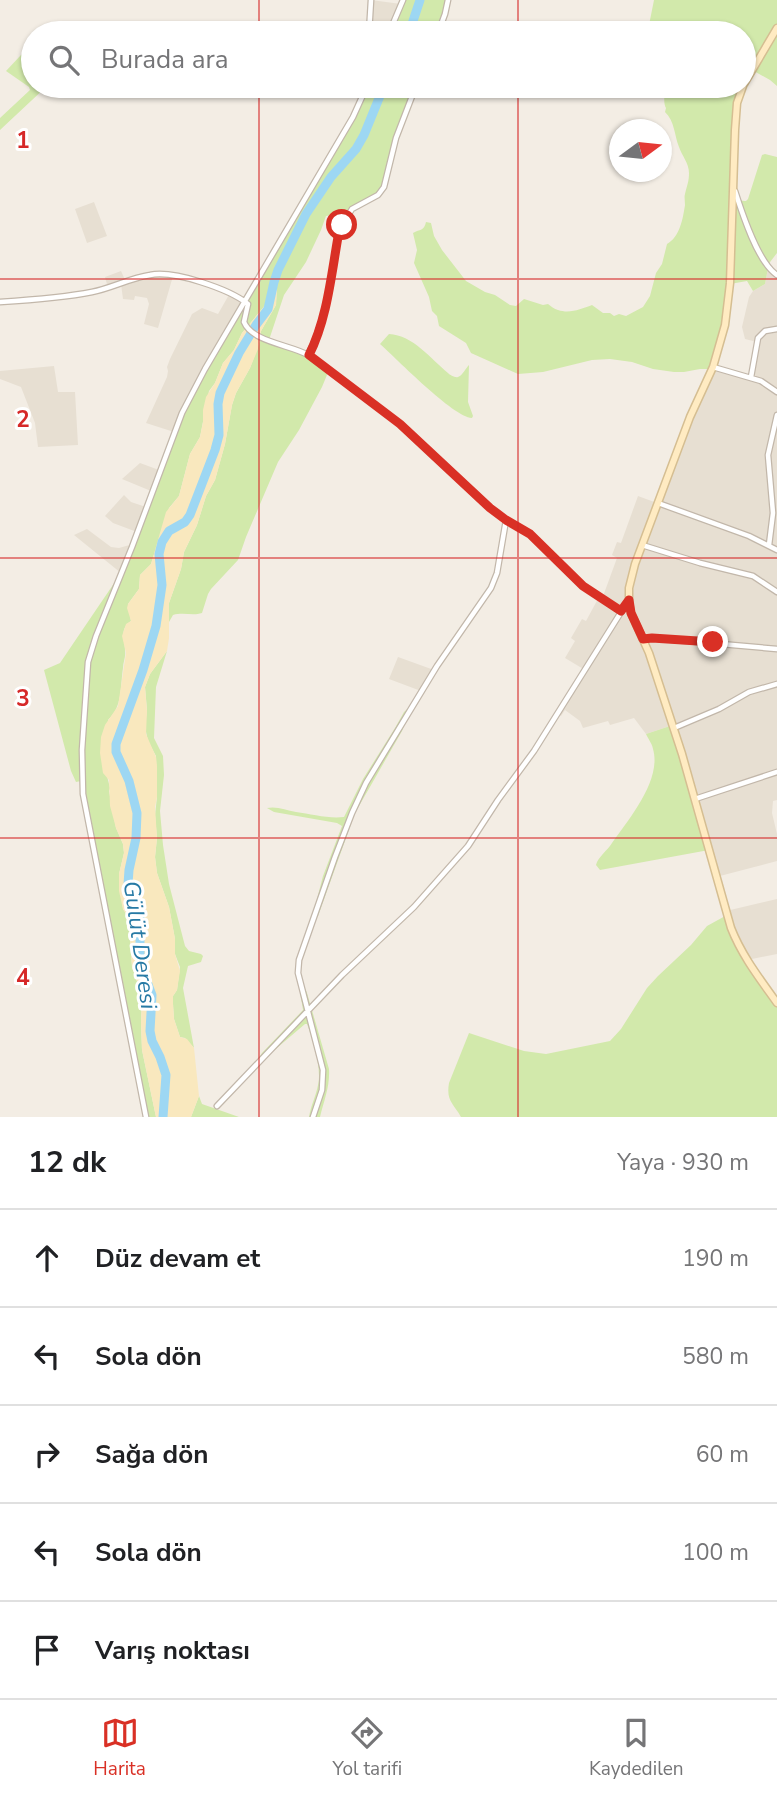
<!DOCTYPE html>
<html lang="tr">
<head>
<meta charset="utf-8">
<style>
  body { margin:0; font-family:"Nunito Sans",sans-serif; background:#f6f6f6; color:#202124 }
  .compass { position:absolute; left:609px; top:119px; width:63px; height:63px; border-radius:50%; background:#fff; box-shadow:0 2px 5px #0004; rotate:75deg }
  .stop { position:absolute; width:21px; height:21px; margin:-16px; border:5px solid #d93025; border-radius:50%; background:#fff }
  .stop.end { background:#d93025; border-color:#fff; box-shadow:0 2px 7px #0008 }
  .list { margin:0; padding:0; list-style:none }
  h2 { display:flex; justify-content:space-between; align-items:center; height:91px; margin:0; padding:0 28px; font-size:30px }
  h2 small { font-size:23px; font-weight:400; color:#757577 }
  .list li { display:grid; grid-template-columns:46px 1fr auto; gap:21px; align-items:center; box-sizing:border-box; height:98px; padding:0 28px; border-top:2px solid #e0e0e0 }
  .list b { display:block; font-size:26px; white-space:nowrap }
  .list em { font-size:23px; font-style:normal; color:#757577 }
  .icon { flex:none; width:38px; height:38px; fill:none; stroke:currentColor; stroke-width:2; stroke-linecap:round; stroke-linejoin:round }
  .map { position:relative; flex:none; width:777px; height:1117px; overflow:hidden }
  .search { position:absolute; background:#fff; box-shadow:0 2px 5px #0004; left:21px; right:21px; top:21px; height:77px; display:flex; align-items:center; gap:18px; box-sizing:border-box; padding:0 24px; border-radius:38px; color:#757577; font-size:26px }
  .sheet { height:581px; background:#fff }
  nav { display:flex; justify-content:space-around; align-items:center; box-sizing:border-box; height:98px; border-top:2px solid #e0e0e0; background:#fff; font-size:19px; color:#757577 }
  nav a { display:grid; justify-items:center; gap:4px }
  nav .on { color:#d93025 }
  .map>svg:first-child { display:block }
  .residential { fill:#e7dfd2 }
  .green { fill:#d2e9ab }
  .sand { fill:#f9e8be }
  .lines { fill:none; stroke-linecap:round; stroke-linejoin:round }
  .river { stroke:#9dd7f3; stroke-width:9 }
  .street-casing { stroke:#c2b7aa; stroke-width:7 }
  .secondary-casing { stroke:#d5be92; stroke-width:9 }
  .street { stroke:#fff; stroke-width:4.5 }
  .secondary { stroke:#ffebc2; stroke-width:6 }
  .route { stroke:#d93025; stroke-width:9 }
  .grid { fill:none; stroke:#d62828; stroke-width:2; stroke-opacity:0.55 }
  .labels { text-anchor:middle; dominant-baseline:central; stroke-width:6; stroke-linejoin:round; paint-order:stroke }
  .water-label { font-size:23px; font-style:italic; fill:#277aa5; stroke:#fff }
  .grid-label { font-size:23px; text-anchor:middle; font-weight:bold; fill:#d62828; stroke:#fff; stroke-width:6; stroke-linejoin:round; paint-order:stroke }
</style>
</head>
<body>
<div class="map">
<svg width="777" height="1117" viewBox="0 0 777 1117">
  <rect width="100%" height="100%" fill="#f3ede4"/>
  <path class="residential" d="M371 0 401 4 389 33H369Z
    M94 202 107 236 87 243 75 209Z
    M768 268 777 275V800L773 801 772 813 777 834V861L716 877 673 725 646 734 634 718 610 725 608 721 583 728 580 721 565 710 561 716 557 713 585 670 565 658 575 641 571 638 582 619 586 621 599 597 602 599 617 558 612 555 617 542 621 543 638 496 657 503 713 367 751 377 757 342 745 339 742 327 749 297 753 291 765 284Z
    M121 271 126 282 150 274 173 276 158 328 144 324 149 304 147 298 135 296 134 300 123 299 121 284 108 288 105 277Z
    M230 293 245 302 174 432 146 423 167 377 168 371 167 367 170 359 192 314 202 308 218 314Z
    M54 366 58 392H75L78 445 38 447 35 423 21 387 0 379V371Z
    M140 463 159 470 151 491 122 479Z
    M124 495 131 502 146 507 137 532 113 523 105 516Z
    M87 529 111 547 119 548 133 544 121 573 74 535Z
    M398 657 434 670 421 691 389 679Z
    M777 899V954L747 960 726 911Z"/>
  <path class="green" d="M403 0H448L438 33H389Z
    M654 0H777V86L770 80 752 70 744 84V33H651L649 25Z
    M33 46V86H47L0 130V118L30 90 29 87 6 71 21 55Z
    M367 86H416L396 138 381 192 344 213 326 216 321 230 306 262 284 295 269 340 295 348 329 370 322 387 299 430 278 462 246 537 238 560 211 589 208 594 202 613C193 616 183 612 173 615L169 622V603L181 569 184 552 197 525 206 496 215 480 225 444 232 405 236 393 250 368 259 344 261 331 276 305 277 284 274 282H271L267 303 242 333 234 350 223 363 215 383 209 391 200 437 190 454 179 496 169 508 151 564 140 575 139 589 128 604 131 621C119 629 125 639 125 651 126 657 123 662 123 668 120 687 123 706 108 720L107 776 110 788 109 791 116 828 123 844 124 853 119 874 123 909 127 915 129 923 132 967 142 996 141 1024 142 1050 156 1117H146L81 781 76 782 71 771 44 670 60 663 121 573 182 413 353 117Z
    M668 86H743L739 94 734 186C736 193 738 202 746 201L748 199 762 155 765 154 777 157V253L767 266 768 268 765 284 753 291 747 281 730 284 728 305 711 371 708 369H700L684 372H674L653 369 632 362 610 359 592 360 543 372 518 374 471 353 466 343 439 326 437 316 432 311 429 297 414 263 417 250 413 233C420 229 424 231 426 222L431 223 434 236 442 250 466 281 485 292 495 295 510 305 516 306 524 299 543 305 548 304C551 306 554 309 558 310 570 314 581 309 592 305L603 313H610L614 316 619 314 626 316 643 307 650 296 656 273 662 264 667 244C680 237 683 218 685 205 685 201 684 197 685 194 687 185 689 182 689 173 689 163 682 156 679 147 674 134 675 122 665 112L666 108C663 103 664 91 668 86Z
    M389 334C413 335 431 359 448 373 450 375 455 378 458 377 462 376 466 368 469 365L468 402 473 416 472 418C453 417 397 359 380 344Z
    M167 651 156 687 154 738 163 756 164 775 160 811 163 845 169 884 185 946 189 951 201 954 203 956 201 962 188 966 183 988 194 1048 185 1038 180 1037 174 1019 173 1004V996L177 990 180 967 175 954V939L169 907 157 873 155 857 157 838 155 815 157 797 156 756 148 741 145 727 147 710 145 687 150 674Z
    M413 704 402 731 355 813 318 916 313 923 311 922 323 876 342 826 337 823 274 812 267 808C277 806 286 810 296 812 311 814 329 819 344 817L363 779 395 728 404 712Z
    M673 725 709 850 600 870 596 865C598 857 607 851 612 843 629 819 662 780 653 749 652 743 648 739 646 734Z
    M727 915 731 928 777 1003V1117H461C453 1103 446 1101 449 1083L469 1033 524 1051 546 1054 610 1041 621 1029 647 988 658 976 691 945 707 926Z
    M298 980H301L307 993 329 1069C330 1087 324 1100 320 1117H309C311 1105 316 1096 318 1085 322 1069 313 1039 307 1024H305L250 1071 262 1053 303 1010Z
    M199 1096 202 1104 239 1117H191Z"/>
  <path class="sand" d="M271 282 277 284 276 305 261 331 258 349 250 368 236 393 232 405 225 444 215 480 206 496 197 525 184 552 181 569 169 603V638L167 651 150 674 145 687 147 711 146 734 156 757 157 766V797L155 807 157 838 155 857 157 873 169 907 175 939V954L180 971 177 990 173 996V1004L174 1019 180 1037 187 1039 194 1048 199 1096 191 1117H156L142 1050 141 1024 142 996 132 967 129 923 127 915 123 909 119 891V874L124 853 123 844 116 828 110 806 109 780 103 773 100 753 101 737 105 725 118 706 126 653 122 636 126 624 131 621 127 608 128 604 139 589 140 575 151 564 166 512 179 496 190 454 200 437 203 422V410L206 397 215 383 223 363 234 350 242 333 267 303Z"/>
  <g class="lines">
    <path class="river" d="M409 33 420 0
      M163 1117 166 1075 160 1057 152 1041 150 1031 152 995 140 963V913L132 897 128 884 129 870 136 838 137 813 129 781 116 752V744L143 670 156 626 162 585 159 554 162 542 169 531 185 522 190 515 215 450 219 435 218 404 220 393 239 353 256 325 268 309 274 282 278 270 306 214 331 177 356 149 364 135 384 86"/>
    <g class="street-casing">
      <path id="street" d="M369 33 371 0
        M389 33 403 0
        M438 33 445 14 448 0
        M735 191C742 213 758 263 777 275
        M0 302C31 300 62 298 92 292 112 288 130 278 150 275 174 270 229 289 248 304L244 322C252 342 291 345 308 355L400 424 490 508 506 520 530 534 583 586 621 611
        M308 355C327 319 331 277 338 237L342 225 352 209 378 195 384 187 396 138 416 86
        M713 367 761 381 777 392
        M751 377 758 338 765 331 777 329
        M658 503 749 536 777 550
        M642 545 700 563 753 576 777 592
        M769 545 773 513 768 455 777 415
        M643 639 652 638 777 649
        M674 728 719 709 749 692 777 684
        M695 799 777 772
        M217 1106 342 975 414 907 468 846 498 800 534 751 628 601
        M146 1117 83 794 82 750 88 662 96 636 132 547 182 413 205 369 353 117 367 86
        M313 1117 322 1090 323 1070 298 973 299 960 335 857 352 813 366 783 437 666 491 588 497 573 506 520"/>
    </g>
    <g class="secondary-casing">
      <path id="secondary" d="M744 84 777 28
        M743 86 737 103 735 130 730 283 725 325 713 367 690 417 635 564 629 588V604L631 613 649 653 682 754 731 928C742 956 760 979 777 1003"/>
    </g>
    <use href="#street" class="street"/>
    <use href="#secondary" class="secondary"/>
  </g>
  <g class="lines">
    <path class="route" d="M342 225 338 237C331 277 327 319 309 355L400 424 490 508 506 520 530 534 583 586 621 611 629 600 631 613 643 639 652 638 713 642"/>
  </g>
  <path class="grid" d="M259 0V33M518 0V33M259 86V1117M518 86V1117M0 279H777M0 558H777M0 838H777"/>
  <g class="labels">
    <g class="water-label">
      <text transform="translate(140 945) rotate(82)">Gülüt Deresi</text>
    </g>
  </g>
  <g class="grid-label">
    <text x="23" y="148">1</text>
    <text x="23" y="427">2</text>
    <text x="23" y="706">3</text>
    <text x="23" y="985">4</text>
  </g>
</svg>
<svg class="compass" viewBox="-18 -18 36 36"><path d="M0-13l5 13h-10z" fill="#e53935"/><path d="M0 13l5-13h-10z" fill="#757577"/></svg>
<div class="stop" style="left:342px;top:225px"></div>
<div class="stop end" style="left:713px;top:642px"></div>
<div class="search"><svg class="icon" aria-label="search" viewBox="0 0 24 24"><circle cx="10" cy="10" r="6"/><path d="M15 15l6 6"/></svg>Burada ara</div>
</div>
<section class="sheet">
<h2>12 dk<small>Yaya · 930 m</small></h2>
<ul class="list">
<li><svg class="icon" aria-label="ahead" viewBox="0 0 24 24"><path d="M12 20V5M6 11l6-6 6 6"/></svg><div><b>Düz devam et</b></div><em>190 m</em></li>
<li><svg class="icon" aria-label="left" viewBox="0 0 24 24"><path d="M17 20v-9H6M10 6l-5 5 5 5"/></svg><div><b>Sola dön</b></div><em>580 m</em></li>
<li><svg class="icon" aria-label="right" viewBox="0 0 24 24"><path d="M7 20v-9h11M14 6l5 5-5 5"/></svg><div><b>Sağa dön</b></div><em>60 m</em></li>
<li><svg class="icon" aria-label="left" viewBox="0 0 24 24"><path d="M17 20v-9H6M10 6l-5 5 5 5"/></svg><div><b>Sola dön</b></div><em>100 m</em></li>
<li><svg class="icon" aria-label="arrive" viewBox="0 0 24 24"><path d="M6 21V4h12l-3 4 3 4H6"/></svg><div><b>Varış noktası</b></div></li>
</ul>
</section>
<nav>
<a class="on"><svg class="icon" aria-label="map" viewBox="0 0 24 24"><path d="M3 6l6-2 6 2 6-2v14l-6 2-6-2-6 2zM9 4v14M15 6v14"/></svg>Harita</a>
<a><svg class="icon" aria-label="directions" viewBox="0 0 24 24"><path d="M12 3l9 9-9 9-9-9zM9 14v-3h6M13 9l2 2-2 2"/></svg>Yol tarifi</a>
<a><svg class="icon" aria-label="saved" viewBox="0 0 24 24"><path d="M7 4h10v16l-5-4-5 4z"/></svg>Kaydedilen</a>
</nav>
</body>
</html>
